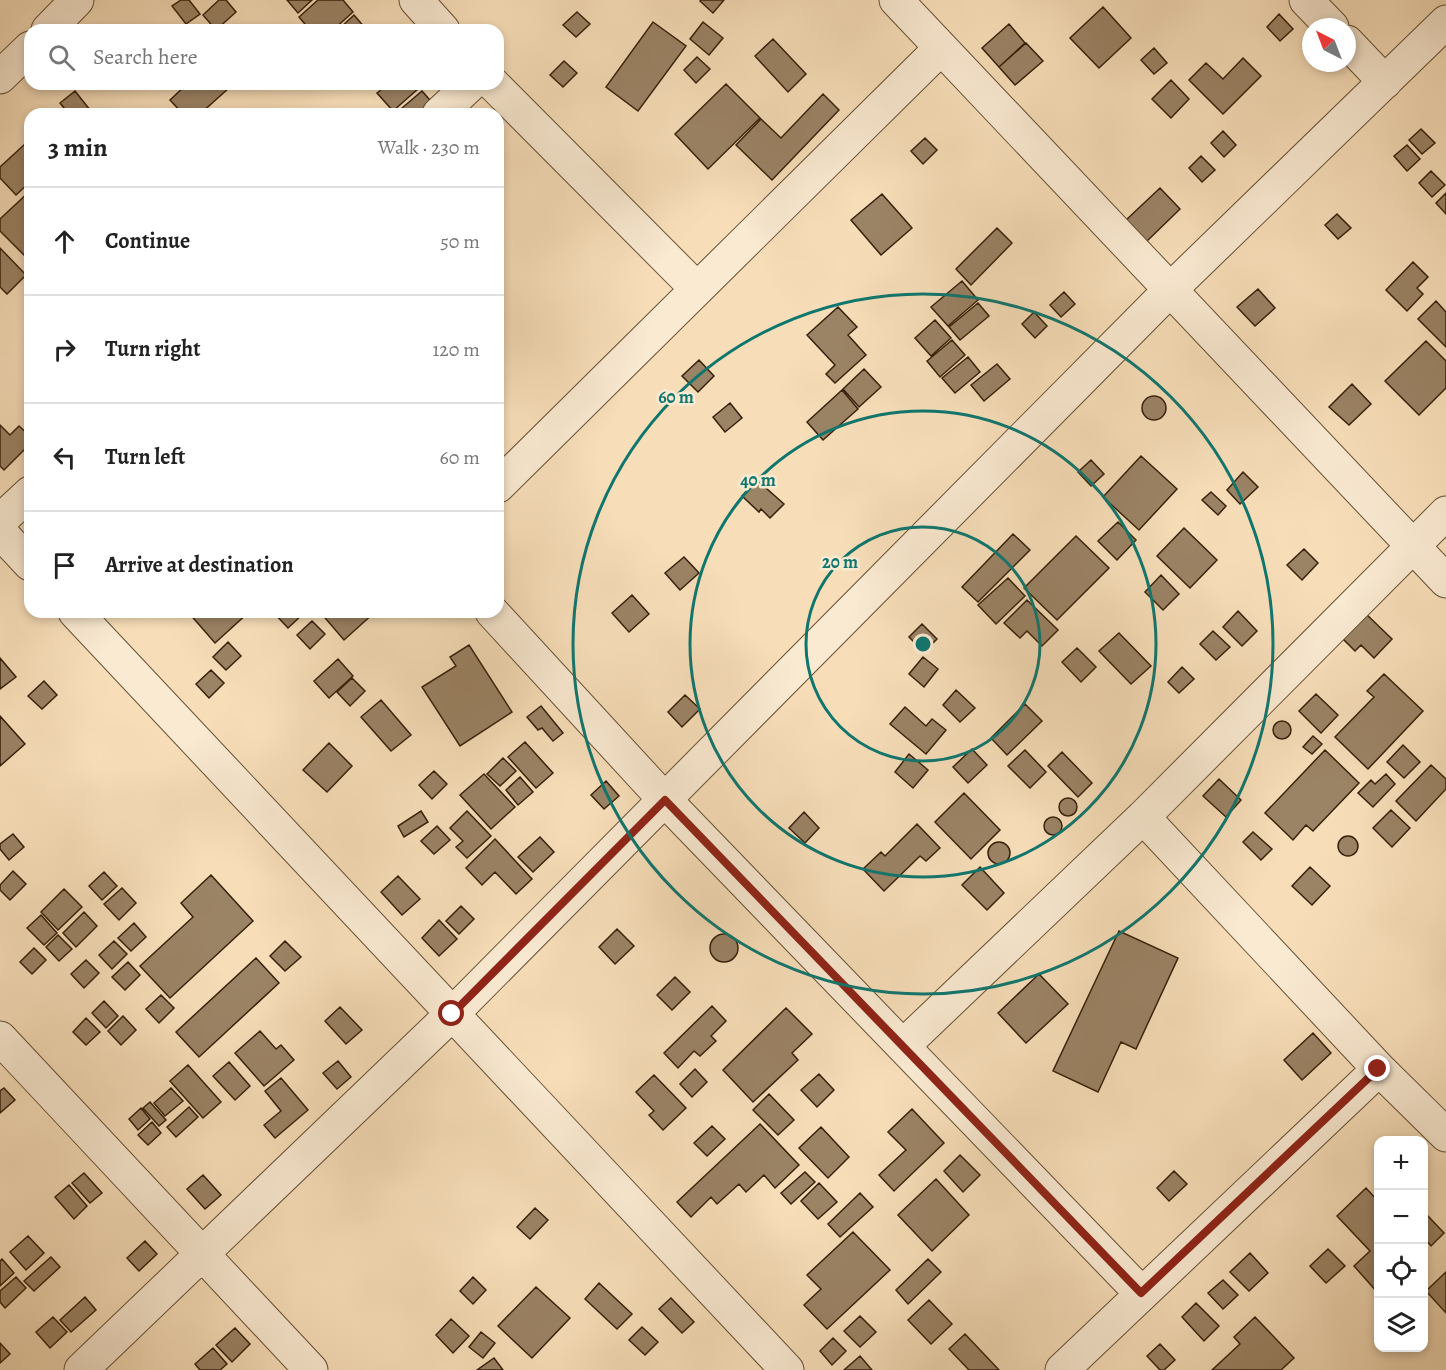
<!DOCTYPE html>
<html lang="en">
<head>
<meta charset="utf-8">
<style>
  body { margin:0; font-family:Alegreya,serif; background:#f6f6f6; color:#222 }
  .controls { position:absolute; right:18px; bottom:18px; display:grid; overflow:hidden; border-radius:12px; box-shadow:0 3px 9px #0003 }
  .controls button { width:54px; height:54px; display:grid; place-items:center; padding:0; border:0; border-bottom:2px solid #e0e0e0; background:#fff; color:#222; font:30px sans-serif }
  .compass { position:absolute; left:1302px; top:18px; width:54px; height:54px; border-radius:50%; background:#fff; box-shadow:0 3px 9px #0003; rotate:318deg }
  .stop { position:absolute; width:18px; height:18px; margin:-14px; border:4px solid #8f2418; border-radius:50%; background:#fff }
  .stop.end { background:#8f2418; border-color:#fff; box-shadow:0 2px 6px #0008 }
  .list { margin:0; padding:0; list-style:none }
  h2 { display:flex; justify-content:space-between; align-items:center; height:78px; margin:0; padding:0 24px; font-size:26px }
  h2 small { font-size:20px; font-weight:400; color:#767676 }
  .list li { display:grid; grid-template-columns:39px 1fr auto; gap:18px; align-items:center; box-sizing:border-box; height:108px; padding:0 24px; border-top:2px solid #e0e0e0 }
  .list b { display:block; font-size:22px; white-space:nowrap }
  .list em { font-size:20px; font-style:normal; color:#767676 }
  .icon { flex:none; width:33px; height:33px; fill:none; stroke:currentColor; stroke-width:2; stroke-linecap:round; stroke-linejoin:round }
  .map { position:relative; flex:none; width:1446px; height:1370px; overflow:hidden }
  .search { position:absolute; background:#fff; box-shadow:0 3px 9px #0003; left:24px; top:24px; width:480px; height:66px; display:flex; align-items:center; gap:15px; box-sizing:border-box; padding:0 21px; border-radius:18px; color:#767676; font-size:22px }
  .panel { position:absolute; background:#fff; box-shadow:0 3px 9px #0003; left:24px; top:108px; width:480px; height:510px; border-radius:18px }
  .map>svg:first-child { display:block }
  .building { fill:#9b8365; stroke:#372109; stroke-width:1.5 }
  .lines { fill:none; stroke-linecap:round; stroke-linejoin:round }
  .minor-casing { stroke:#675035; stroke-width:35 }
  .minor { stroke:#faead2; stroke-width:33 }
  .route { stroke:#8f2418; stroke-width:8 }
  .ring { fill:none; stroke:#0f766e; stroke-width:3 }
  .centre { fill:#0f766e; stroke:#faead2; stroke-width:3 }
  .ring-label { font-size:18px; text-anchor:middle; font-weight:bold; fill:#0f766e; stroke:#faead2; stroke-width:5; stroke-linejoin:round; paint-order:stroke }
</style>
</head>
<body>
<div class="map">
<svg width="1446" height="1370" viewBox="0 0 1446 1370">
  <rect width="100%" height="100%" fill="#f7deb9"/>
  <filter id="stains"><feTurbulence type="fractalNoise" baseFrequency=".00333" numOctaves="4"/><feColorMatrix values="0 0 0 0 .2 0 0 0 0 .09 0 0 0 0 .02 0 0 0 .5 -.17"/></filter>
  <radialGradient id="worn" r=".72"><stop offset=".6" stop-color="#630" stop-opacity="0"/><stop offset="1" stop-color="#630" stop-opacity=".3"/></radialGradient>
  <path class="building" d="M181 0H189L200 14 186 24 172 6Z
    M219 0H226L236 12 216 30 203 15Z
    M287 0H312L298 13Z
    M318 0H343L353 12 333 30H310L299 17Z
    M701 0H724L713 13 700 1Z
    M1103 7 1131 38 1099 68 1070 38Z
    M577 12 590 24 576 37 563 25Z
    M1279 14 1293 29 1280 41 1267 27Z
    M354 15 366 29 340 30 339 29Z
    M653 22 686 46 638 111 606 87Z
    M703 22 723 38 709 55 690 39Z
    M1009 24 1025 43 999 67 982 48Z
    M773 39 806 74 788 92 755 56Z
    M1026 43 1043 61 1015 85 999 67Z
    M1154 48 1167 63 1154 74 1141 60Z
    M697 57 710 69 696 83 684 70Z
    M1243 58 1261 76 1223 114 1189 80 1206 63 1223 79Z
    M564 61 577 73 563 87 550 75Z
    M1171 80 1189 99 1171 118 1152 99Z
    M187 84H226L229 88 200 114H183L170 100Z
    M388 84H414L418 89 393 111 377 93Z
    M726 84 760 118 708 169 675 134Z
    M75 91 90 110 85 114H69L60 103Z
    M422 91 436 107 428 114H407L402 108Z
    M823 94 839 110 772 180 736 145 761 119 781 138Z
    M1421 129 1435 143 1422 154 1409 140Z
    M1223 131 1236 145 1224 157 1211 143Z
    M925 138 937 150 923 164 911 151Z
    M25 144 30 149V182L16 195 0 178V167Z
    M1407 145 1420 159 1407 171 1394 156Z
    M1201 156 1215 170 1202 182 1189 168Z
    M1431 171 1445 185 1432 197 1419 183Z
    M1160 188 1180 209 1145 243 1125 221Z
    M30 191V250L24 255 0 231V219Z
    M1446 193V214L1436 203Z
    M882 194 912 228 881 255 851 220Z
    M1337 214 1351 228 1338 239 1325 225Z
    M997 228 1012 243 971 285 956 269Z
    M0 248 26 275 7 294 0 287Z
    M1413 262 1428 277 1417 288 1423 294 1407 311 1386 290Z
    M962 281 978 300 948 326 931 307Z
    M1258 289 1275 308 1255 326 1237 307Z
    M1064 292 1075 304 1061 317 1050 305Z
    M1436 301 1446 312V347L1418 319Z
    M978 303 989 316 960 340 949 327Z
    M838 307 857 327 848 335 866 355 835 383 826 374 835 365 807 335Z
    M1034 312 1047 326 1035 338 1022 324Z
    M935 320 951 338 931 356 915 338Z
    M952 340 965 355 940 377 927 361Z
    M1426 341 1446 361V388L1419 415 1385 381Z
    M968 357 980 372 955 393 942 378Z
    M699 360 714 376 698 392 682 376Z
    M997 364 1010 379 984 401 971 385Z
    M864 369 881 387 859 407 843 389Z
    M1352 384 1371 404 1349 425 1329 407Z
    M842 390 858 409 823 440 807 422Z
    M1142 408a12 12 0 1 1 24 0a12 12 0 1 1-24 0Z
    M730 403 742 418 725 432 713 417Z
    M0 425 10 435 19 426 30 436V444L4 470 0 466Z
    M1141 456 1177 489 1139 530 1103 497Z
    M1091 460 1104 474 1091 486 1078 472Z
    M1243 472 1258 487 1240 504 1227 490Z
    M757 480 784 504 770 518 761 509 759 512 742 496Z
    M1211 492 1226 506 1218 515 1202 500Z
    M1118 522 1136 540 1117 560 1098 541Z
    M1184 528 1217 560 1190 588 1157 556Z
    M1013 534 1030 550 978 602 962 587Z
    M1076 536 1109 568 1057 620 1024 588Z
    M1304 549 1318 563 1302 580 1287 565Z
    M684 557 699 573 680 590 665 573Z
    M1161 575 1179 594 1163 610 1145 592Z
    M1008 578 1025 596 996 624 978 605Z
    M632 595 649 614 629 632 612 613Z
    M1027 600 1058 630 1042 646 1027 631 1020 638 1004 623Z
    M1238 611 1257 631 1242 646 1223 627Z
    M188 612H249L215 643Z
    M273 612H301L303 614 288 628Z
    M320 612H375L344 640Z
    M1364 612 1392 639 1374 658 1361 645 1355 651 1340 636Z
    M312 621 325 634 310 649 297 635Z
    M922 624 937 639 924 652 909 637Z
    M1213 631 1230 647 1216 660 1200 644Z
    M1119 633 1151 666 1131 684 1099 651Z
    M228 642 241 656 226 670 213 657Z
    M469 645 512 712 460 746 422 687 456 666 450 657Z
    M1077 648 1096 667 1081 682 1062 662Z
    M923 657 938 669 924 687 909 674Z
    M0 658 16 677 0 689Z
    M338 659 353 676 329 698 314 681Z
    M1182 667 1194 679 1179 693 1168 682Z
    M211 670 224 683 209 698 196 684Z
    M1384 674 1423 711 1368 769 1335 737 1374 697 1367 691Z
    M352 678 365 691 350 706 337 692Z
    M44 681 57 695 42 709 28 696Z
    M956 690 975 708 960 722 943 705Z
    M1316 694 1338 715 1321 733 1299 711Z
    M685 695 700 709 682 727 668 712Z
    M381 700 411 735 391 751 361 717Z
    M1025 704 1042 721 1007 755 991 738Z
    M541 706 563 733 553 741 542 728 538 730 527 717Z
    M905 707 926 726 932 719 946 730 926 754 890 724Z
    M0 716 25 744 0 766Z
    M1273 730a9 9 0 1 1 18 0a9 9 0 1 1-18 0Z
    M1313 736 1322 744 1312 754 1303 747Z
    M525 742 553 773 536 788 508 757Z
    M329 743 352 766 327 792 303 770Z
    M1403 745 1420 762 1404 778 1387 762Z
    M972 749 987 765 968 783 953 767Z
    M1025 750 1046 772 1030 788 1008 766Z
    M1325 750 1359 783 1313 831 1306 825 1293 840 1265 813Z
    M1062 752 1092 783 1078 797 1048 766Z
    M909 754 928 770 913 788 895 772Z
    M503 758 516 771 500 786 487 774Z
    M1431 765 1446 779V789L1416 821 1396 801Z
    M434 771 447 784 432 799 419 785Z
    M484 774 515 807 491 829 460 795Z
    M1386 774 1395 784 1373 807 1358 793 1371 780 1375 784Z
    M520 777 533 792 518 805 506 790Z
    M1219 779 1241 800 1226 817 1203 796Z
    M606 781 619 796 604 809 591 795Z
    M964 793 1000 830 971 859 935 822Z
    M1059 807a9 9 0 1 1 18 0a9 9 0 1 1-18 0Z
    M1391 810 1410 828 1392 847 1373 828Z
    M421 811 428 822 404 837 398 826Z
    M467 811 491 836 467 858 456 847 463 841 450 828Z
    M804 812 819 828 805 843 789 828Z
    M1044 826a9 9 0 1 1 18 0a9 9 0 1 1-18 0Z
    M917 824 940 848 926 861 920 856 884 891 863 869 881 852 885 856Z
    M437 826 450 840 434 854 421 841Z
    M1253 832 1272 849 1261 860 1243 842Z
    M13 834 24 847 9 860 0 849V844Z
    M1338 846a10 10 0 1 1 20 0a10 10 0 1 1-20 0Z
    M540 837 554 852 533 872 518 857Z
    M495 839 532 879 516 894 495 872 482 885 466 868Z
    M988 853a11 11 0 1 1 22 0a11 11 0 1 1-22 0Z
    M980 867 1004 893 987 910 962 885Z
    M1310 867 1330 886 1312 905 1292 886Z
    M13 871 26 884 10 900 0 890V885Z
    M104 872 117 886 102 900 89 886Z
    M211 875 253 921 170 998 140 966 193 917 181 903Z
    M398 876 420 899 402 915 381 892Z
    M122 888 136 903 119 920 104 904Z
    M64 889 82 907 58 930 41 912Z
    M461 906 474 919 459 934 446 921Z
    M84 912 97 926 76 947 63 933Z
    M41 915 57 933 44 945 27 928Z
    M439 920 457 939 439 956 422 938Z
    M134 923 146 937 131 951 118 938Z
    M617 929 634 946 615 964 599 947Z
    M1119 931 1178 958 1136 1049 1121 1042 1098 1092 1053 1071Z
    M710 948a14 14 0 1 1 28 0a14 14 0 1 1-28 0Z
    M58 935 72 949 59 961 46 947Z
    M114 941 127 954 112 969 99 955Z
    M285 941 301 957 285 971 270 956Z
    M34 948 46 960 32 974 20 962Z
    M256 958 279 983 199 1057 176 1032Z
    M86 960 99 973 84 988 71 974Z
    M128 962 140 975 125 990 112 977Z
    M1039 974 1068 1004 1026 1043 998 1013Z
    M675 977 690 992 672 1010 657 995Z
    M161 995 174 1008 159 1023 146 1009Z
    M104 1001 118 1016 106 1028 92 1013Z
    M712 1006 726 1021 711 1036 716 1041 700 1056 694 1051 678 1068 664 1053Z
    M340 1007 362 1030 346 1044 325 1021Z
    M786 1008 812 1034 792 1053 798 1060 753 1102 723 1070Z
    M123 1016 136 1030 121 1045 108 1031Z
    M86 1018 100 1032 86 1045 73 1032Z
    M260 1031 276 1049 281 1045 294 1060 264 1086 235 1053Z
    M1313 1033 1331 1053 1302 1080 1284 1060Z
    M338 1061 351 1077 337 1089 323 1073Z
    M229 1062 250 1086 235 1100 213 1076Z
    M188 1065 221 1102 203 1118 170 1081Z
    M695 1069 707 1082 692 1097 680 1084Z
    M819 1074 834 1090 817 1107 801 1090Z
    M654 1075 686 1108 663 1130 649 1115 654 1111 636 1092Z
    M281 1078 308 1110 275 1138 264 1125 281 1111 265 1091Z
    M4 1088 15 1100 0 1113V1091Z
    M171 1088 183 1101 165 1116 154 1103Z
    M769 1094 794 1120 778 1135 753 1110Z
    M150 1102 166 1120 159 1126 143 1108Z
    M189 1107 198 1117 176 1137 167 1127Z
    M141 1108 150 1119 138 1130 129 1119Z
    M912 1109 944 1143 894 1191 879 1175 906 1150 888 1132Z
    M152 1122 161 1133 148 1145 138 1135Z
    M760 1124 799 1165 775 1188 764 1175 746 1192 739 1184 717 1204 711 1197 691 1217 677 1202Z
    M712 1126 725 1139 707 1156 694 1143Z
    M821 1127 849 1157 828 1178 799 1148Z
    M960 1155 980 1175 963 1192 944 1171Z
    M1174 1171 1187 1184 1169 1201 1157 1188Z
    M805 1172 815 1182 791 1204 781 1193Z
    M84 1173 102 1193 90 1203 72 1183Z
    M203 1175 221 1195 205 1209 187 1189Z
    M936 1179 969 1215 932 1251 898 1215Z
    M819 1183 837 1202 818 1219 801 1201Z
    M69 1185 87 1206 74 1219 55 1197Z
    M1366 1188 1378 1201V1293L1354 1266 1370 1251 1337 1216Z
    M860 1193 873 1207 840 1237 828 1224Z
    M535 1208 548 1220 530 1239 517 1227Z
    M1427 1215 1444 1233 1431 1246 1424 1238V1218Z
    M853 1232 890 1270 827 1329 804 1305 821 1289 807 1275Z
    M28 1236 44 1253 26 1270 10 1252Z
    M145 1241 157 1254 139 1271 127 1258Z
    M1328 1249 1345 1266 1326 1283 1310 1266Z
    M1250 1253 1268 1273 1249 1291 1230 1272Z
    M51 1257 60 1267 34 1291 24 1281Z
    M2 1259 14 1273 0 1286V1261Z
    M928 1259 941 1272 908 1304 896 1290Z
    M1446 1272V1313L1426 1291Z
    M16 1277 26 1288 5 1308 0 1302V1291Z
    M473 1277 486 1290 473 1304 460 1291Z
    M1223 1280 1238 1295 1223 1309 1208 1293Z
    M599 1283 632 1314 617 1329 585 1299Z
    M536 1287 570 1318 532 1358 498 1326Z
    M85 1297 96 1310 71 1332 60 1320Z
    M671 1298 694 1322 682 1333 659 1309Z
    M929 1300 952 1324 931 1344 908 1320Z
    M1196 1303 1219 1326 1204 1341 1182 1317Z
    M860 1316 876 1332 860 1347 844 1331Z
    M53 1317 67 1332 50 1348 36 1332Z
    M1255 1317 1294 1358 1281 1370H1212L1240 1344 1234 1337Z
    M451 1319 469 1336 453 1353 436 1335Z
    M642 1327 658 1342 645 1355 629 1340Z
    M235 1328 250 1344 232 1362 216 1345Z
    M481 1332 495 1343 483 1358 469 1347Z
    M965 1334 999 1370H969L949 1349Z
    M833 1338 846 1351 832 1365 820 1351Z
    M0 1343 10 1354 0 1363Z
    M1160 1344 1175 1360 1164 1370H1160L1147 1356Z
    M213 1348 227 1364 220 1370H200L195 1364Z
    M860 1356 872 1370H844Z
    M494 1358 503 1370H477Z"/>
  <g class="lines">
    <g class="minor-casing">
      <path id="minor" d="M416 0 443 30
        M896 0 1446 581
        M1306 0 1332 27
        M48 30 77 0
        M1347 42 1385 82
        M0 77 30 48
        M493 84 697 289
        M439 114 471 84
        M498 486 941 48
        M0 521 30 493
        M0 532 30 564
        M75 612 787 1370
        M492 612 665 800 1141 1293
        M1143 817 1379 1069 1446 1135
        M0 1038 311 1370
        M904 1045 1143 817 1446 513
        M81 1370 452 1014 1170 290 1446 22
        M1062 1370 1379 1069"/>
    </g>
    <use href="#minor" class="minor"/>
  </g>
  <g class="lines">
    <path class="route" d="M452 1014 665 800 1141 1293 1378 1069"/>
  </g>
  <g class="ring">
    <circle cx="923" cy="644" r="117"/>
    <circle cx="923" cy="644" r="233"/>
    <circle cx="923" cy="644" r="350"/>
  </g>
  <circle cx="923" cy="644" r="9" class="centre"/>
  <g class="ring-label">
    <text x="676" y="403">60 m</text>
    <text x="758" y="486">40 m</text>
    <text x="840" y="568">20 m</text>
  </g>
  <rect width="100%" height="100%" filter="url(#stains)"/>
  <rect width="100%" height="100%" fill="url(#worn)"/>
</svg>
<div class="controls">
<button>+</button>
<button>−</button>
<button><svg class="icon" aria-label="locate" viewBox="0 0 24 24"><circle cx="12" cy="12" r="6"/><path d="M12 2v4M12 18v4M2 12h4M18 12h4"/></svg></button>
<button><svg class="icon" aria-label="layers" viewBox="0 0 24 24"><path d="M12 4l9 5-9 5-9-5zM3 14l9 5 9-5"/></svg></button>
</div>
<svg class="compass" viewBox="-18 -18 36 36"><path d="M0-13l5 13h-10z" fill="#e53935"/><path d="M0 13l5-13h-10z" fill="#767676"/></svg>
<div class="stop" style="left:452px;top:1014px"></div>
<div class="stop end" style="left:1378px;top:1069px"></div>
<div class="search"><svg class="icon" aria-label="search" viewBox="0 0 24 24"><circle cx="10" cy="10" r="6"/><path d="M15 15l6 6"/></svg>Search here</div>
<section class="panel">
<h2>3 min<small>Walk · 230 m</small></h2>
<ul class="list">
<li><svg class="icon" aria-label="ahead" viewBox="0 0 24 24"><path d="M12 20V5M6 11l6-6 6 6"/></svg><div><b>Continue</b></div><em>50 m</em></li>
<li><svg class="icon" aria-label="right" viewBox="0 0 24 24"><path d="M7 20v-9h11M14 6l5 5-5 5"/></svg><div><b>Turn right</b></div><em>120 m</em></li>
<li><svg class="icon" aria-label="left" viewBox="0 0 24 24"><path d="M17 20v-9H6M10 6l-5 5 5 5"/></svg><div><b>Turn left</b></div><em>60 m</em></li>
<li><svg class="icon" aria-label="arrive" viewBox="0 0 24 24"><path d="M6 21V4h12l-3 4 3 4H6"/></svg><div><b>Arrive at destination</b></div></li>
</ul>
</section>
</div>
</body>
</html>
